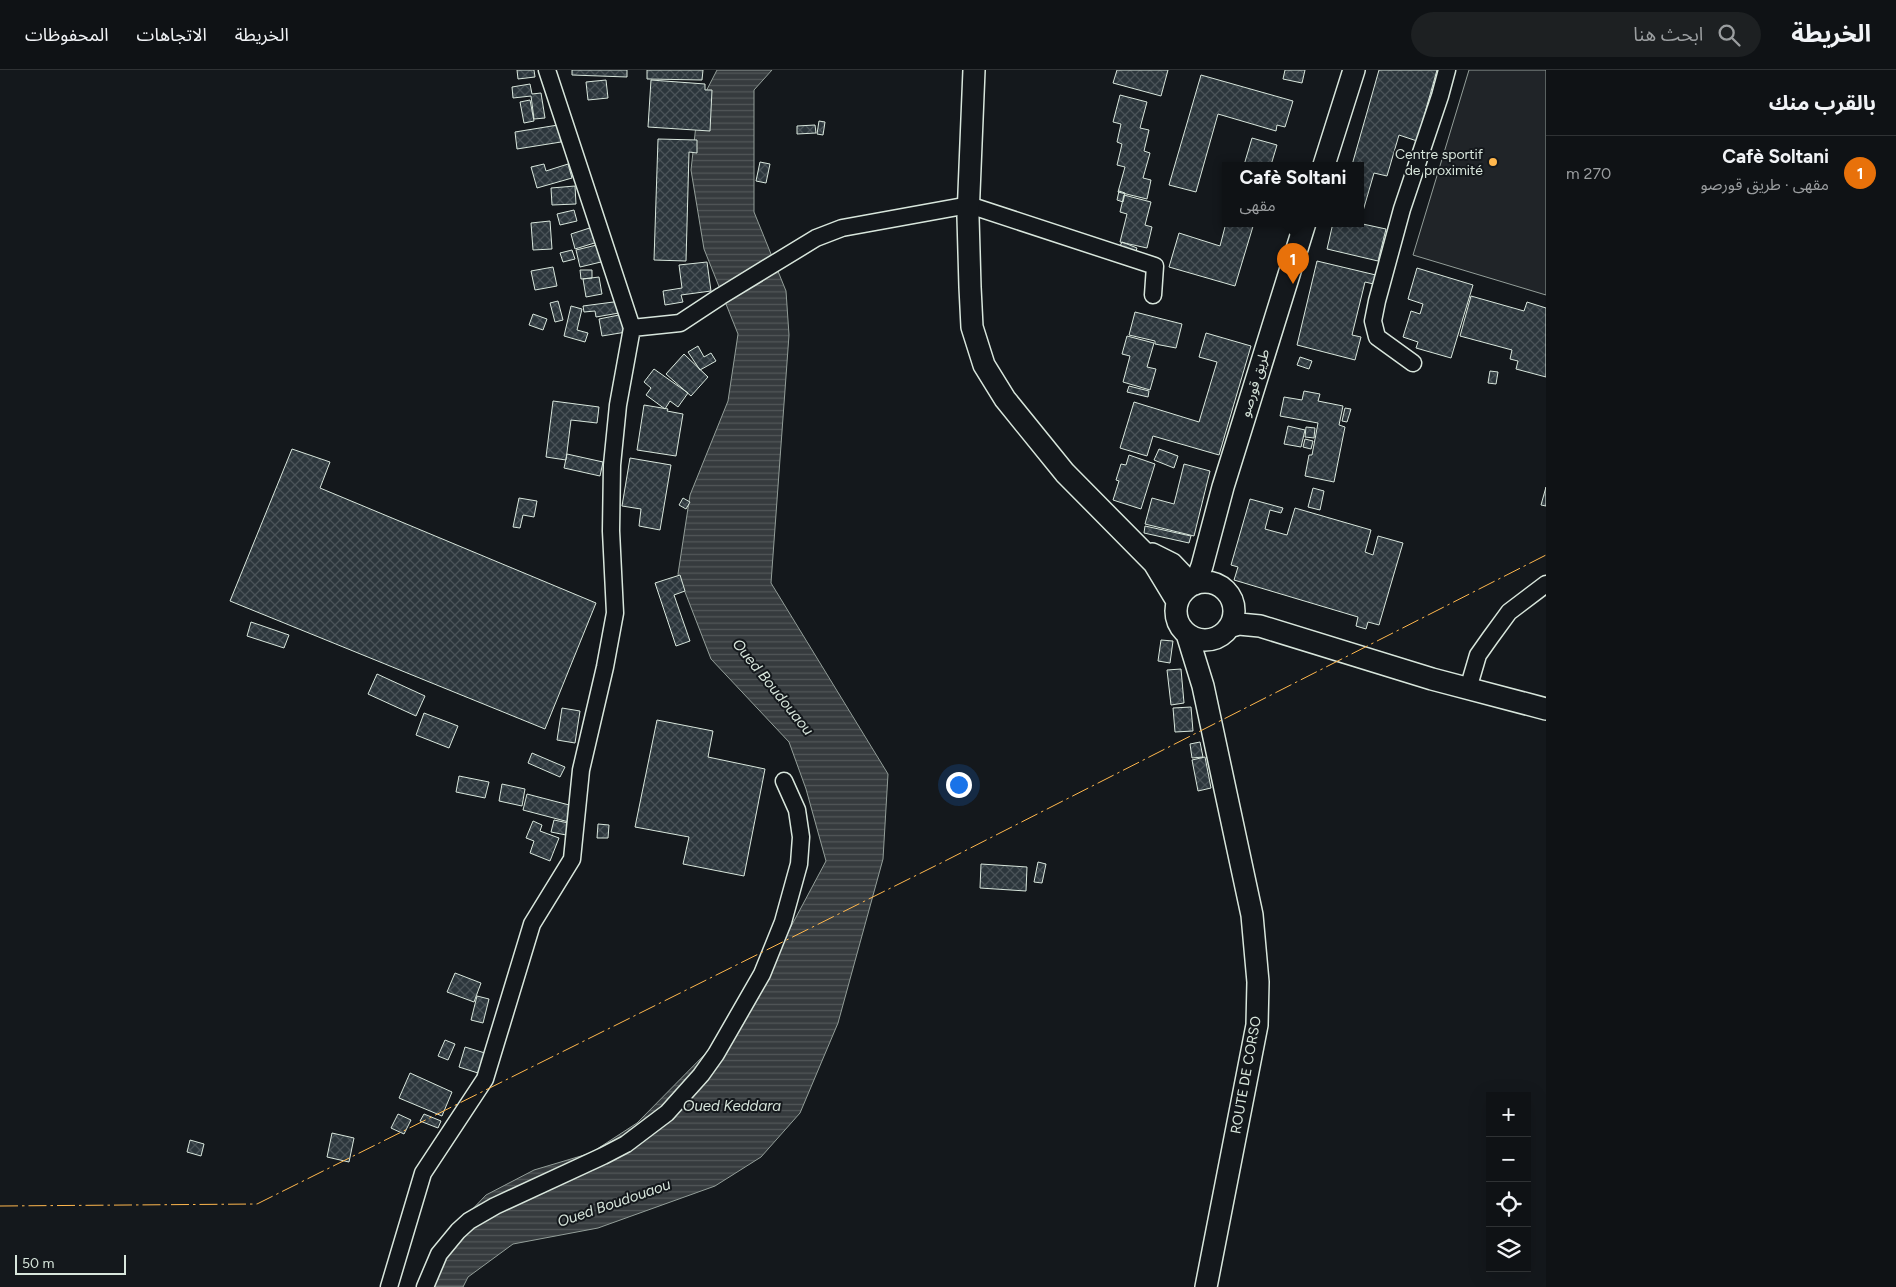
<!DOCTYPE html>
<html lang="ar">
<head>
<meta charset="utf-8">
<style>
  body { margin:0; font-family:Figtree,"Noto Sans Arabic",sans-serif; background:#1d2022; color:#f1f3f6; direction:rtl }
  .controls { position:absolute; right:15px; bottom:15px; display:grid; overflow:hidden; border-radius:0px; box-shadow:0 5px 20px #0002 }
  .controls button { width:45px; height:45px; display:grid; place-items:center; padding:0; border:0; border-bottom:1px solid #2f3234; background:#0f1215; color:#f1f3f6; font:25px sans-serif }
  .scale { position:absolute; left:15px; bottom:12px; width:111px; box-sizing:border-box; padding-left:5px; border:2px solid #d8e6dc; border-top:0; font-size:14px; line-height:18px; white-space:nowrap; color:#d8e6dc; -webkit-text-stroke:4px #14181c; paint-order:stroke }
  .you { position:absolute; left:958px; top:714px; width:18px; height:18px; margin:-12px; border:4px solid #fff; border-radius:50%; background:#1a73e8; box-shadow:0 0 0 8px #1a73e833 }
  .badge { display:grid; place-items:center; width:32px; height:32px; border-radius:50%; background:#0f766e; color:#fff; font-size:16px; font-weight:700 }
  .pin { position:absolute; translate:-50% -41px; filter:drop-shadow(0 1px 2px #0008) }
  .pin::after { content:''; position:absolute; top:26px; width:18px; height:15px; background:inherit; clip-path:polygon(0 0,100% 0,50% 100%) }
  .popup { position:absolute; left:1222px; top:92px; width:142px; height:65px; box-sizing:border-box; display:grid; place-content:center; border-radius:0px; background:#0f1215; filter:drop-shadow(0 1px 4px #0005); font-size:16px; white-space:nowrap; color:#9b9ea0 }
  .popup b { font-size:19px; color:#f1f3f6 }
  .popup::after { content:''; position:absolute; left:50%; top:100%; margin-left:-10px; border:10px solid transparent; border-top-color:#0f1215 }
  .list { margin:0; padding:0; list-style:none }
  h2 { display:flex; justify-content:space-between; align-items:center; height:65px; margin:0; padding:0 20px; font-size:21px }
  h2 small { font-size:16px; font-weight:400; color:#9b9ea0 }
  .list li { display:grid; grid-template-columns:32px 1fr auto; gap:15px; align-items:center; box-sizing:border-box; height:75px; padding:0 20px; border-top:1px solid #2f3234 }
  .list b { display:block; font-size:19px; white-space:nowrap }
  .list p { margin:0; font-size:16px; white-space:nowrap; color:#9b9ea0 }
  .list em { font-size:16px; font-style:normal; color:#9b9ea0 }
  .icon { flex:none; width:28px; height:28px; fill:none; stroke:currentColor; stroke-width:2; stroke-linecap:round; stroke-linejoin:round }
  .map { position:relative; flex:none; width:1546px; height:1217px; overflow:hidden; direction:ltr }
  header { display:flex; align-items:center; gap:30px; box-sizing:border-box; height:70px; padding:0 25px; background:#0f1215; border-bottom:1px solid #2f3234 }
  header strong { font-size:24px }
  nav { display:flex; gap:28px; margin-inline-start:auto; font-size:18px }
  .search { width:350px; height:45px; background:#1d2022; display:flex; align-items:center; gap:12px; box-sizing:border-box; padding:0 18px; border-radius:28px; color:#9b9ea0; font-size:19px }
  main { display:flex }
  aside { flex:1; background:#0f1215 }
  .map>svg:first-child { display:block }
  .pitch { fill:#202428; stroke:#939e99 }
  .water { fill:url(#water-rules); stroke:#939e99 }
  .building { fill:url(#building-cross-hatch); stroke:#d8e6dc }
  .lines { fill:none; stroke-linecap:round; stroke-linejoin:round }
  .minor-casing { stroke:#d8e6dc; stroke-width:19 }
  .major-casing { stroke:#d8e6dc; stroke-width:24 }
  .minor { stroke:#14181c; stroke-width:16 }
  .major { stroke:#14181c; stroke-width:21 }
  .power { stroke:#ffb74d; stroke-width:1; stroke-dasharray:18 4 2.5 4; stroke-linecap:butt }
  .poi-dot { fill:#ffb74d; stroke:#14181c; stroke-width:2 }
  .labels { text-anchor:middle; dominant-baseline:central; stroke-width:4; stroke-linejoin:round; paint-order:stroke }
  .poi-label { font-size:14px; fill:#d8e6dc; stroke:#14181c; text-anchor:end }
  .street-label { font-size:14px; fill:#d8e6dc; stroke:#14181c }
  .water-label { font-size:15px; font-style:italic; fill:#d8e6dc; stroke:#14181c }
</style>
</head>
<body>
<header>
<strong>الخريطة</strong>
<div class="search"><svg class="icon" aria-label="search" viewBox="0 0 24 24"><circle cx="10" cy="10" r="6"/><path d="M15 15l6 6"/></svg>ابحث هنا</div>
<nav><a>الخريطة</a><a>الاتجاهات</a><a>المحفوظات</a></nav>
</header>
<main>
<aside>
<h2>بالقرب منك<small></small></h2>
<ul class="list">
<li><span class="badge" style="background:#e8710a">1</span><div><b>Cafè Soltani</b><p>مقهى · طريق قورصو</p></div><em>270 m</em></li>
</ul>
</aside>
<div class="map">
<svg width="1546" height="1217" viewBox="0 0 1546 1217">
  <defs>
    <pattern id="water-rules" width="6" height="5" patternUnits="userSpaceOnUse" patternTransform="scale(1.25)"><rect width="6" height="5" fill="#363b3e"/><path d="M0 2.5h6" fill="none" stroke="#525759"/></pattern>
    <pattern id="building-cross-hatch" width="8" height="8" patternUnits="userSpaceOnUse" patternTransform="scale(1.25)"><rect width="8" height="8" fill="#2c363c"/><path d="M0 0l8 8M0 8l8-8" fill="none" stroke="#4a5358"/></pattern>
  </defs>
  <rect width="100%" height="100%" fill="#14181c"/>
  <path class="pitch" d="M1469 0H1546V225L1413 185Z"/>
  <path class="water" d="M717 0H772L754 20V142L786 221 789 265 771 513 888 704 883 789 838 953 800 1043 761 1087 715 1116 598 1158 513 1174 468 1207 463 1217H418L442 1171 486 1125 534 1100 591 1083 637 1053 714 975 764 907 826 791 806 719 789 672 711 589 678 504 690 425 728 331 738 264 704 179 691 100 698 37Z"/>
  <path class="building" d="M517 0H534L535 7 518 9Z
    M572 0H627V7L572 5Z
    M647 0H703L702 10 647 9Z
    M1117 0H1168L1161 26 1113 13Z
    M1285 0H1305L1302 13 1283 9Z
    M1379 0H1437L1417 71 1399 65 1387 106 1374 103 1361 148 1360 95H1352Z
    M1201 5 1293 31 1285 57 1277 55 1276 61 1218 44 1196 122 1169 115Z
    M606 10 608 28 588 30 586 12Z
    M651 10 705 14V20H712L710 61 648 57Z
    M530 14 532 24 541 23 545 48 534 49 531 26 513 28 512 17Z
    M1120 25 1147 32 1140 58 1149 60 1144 81 1150 83 1143 108 1151 110 1147 129 1118 122 1125 97 1117 95 1122 74 1117 72 1121 54 1113 52Z
    M530 30 534 51 524 53 520 32Z
    M819 51 825 52 823 65 817 64Z
    M558 55 561 72 517 79 515 62Z
    M815 55 816 63 797 64V56Z
    M1252 68 1277 75 1271 95H1244Z
    M658 69 697 70V83L689 82 686 191 654 190Z
    M760 92 770 94 766 113 756 111Z
    M544 94 546 101 568 94 572 108 537 118 531 97Z
    M575 116 576 134 552 135 551 118Z
    M1119 121 1125 123 1123 132 1117 130Z
    M1124 125 1151 132 1145 155 1152 157 1147 178 1120 172 1127 144 1120 142Z
    M574 140 577 151 560 155 557 144Z
    M550 151 552 179 533 180 531 153Z
    M1226 153H1254L1235 216 1169 197 1179 163 1220 176Z
    M1333 153H1358L1386 159 1378 191 1327 179Z
    M599 155 604 170 575 179 571 164Z
    M1122 172 1137 178 1135 184 1119 178Z
    M605 173 608 185 600 187 601 192 580 197 576 180Z
    M572 180 575 189 563 192 560 183Z
    M1317 191 1380 206 1378 215 1365 212 1352 265 1361 267 1355 290 1297 275Z
    M707 192 711 221 681 225 683 232 665 235 663 221 682 218 679 195Z
    M553 197 557 216 535 220 531 201Z
    M1417 198 1473 215 1451 288 1416 278 1418 272 1403 267 1411 241 1420 244 1423 234 1408 229Z
    M580 200H592V208L581 209Z
    M599 207 602 224 586 227 583 209Z
    M1471 226 1524 241 1527 232 1546 238V307L1516 299 1518 291 1510 289 1512 280 1460 266Z
    M558 231 563 250 555 252 550 233Z
    M621 231 626 262 602 266 599 249 619 245V243L596 247 595 241 584 242 583 236Z
    M571 236 582 239 577 260 588 263 585 272 564 266Z
    M1135 242 1182 254 1176 278 1155 274V271L1129 265Z
    M533 244 547 249 543 260 529 255Z
    M1206 263 1251 276 1219 385 1153 366 1147 386 1120 378 1134 332 1199 352 1217 292 1199 287Z
    M1127 266 1154 273 1147 297 1156 299 1150 320 1123 312 1130 286 1122 284Z
    M698 276 704 287 711 283 716 291 700 300 688 282Z
    M684 284 708 307 691 326 666 304Z
    M1300 287 1312 291 1309 299 1297 295Z
    M654 299 688 323 678 337 670 331 665 339 646 325 651 318 644 312Z
    M1490 301 1498 302 1496 314 1488 313Z
    M1129 316 1149 321 1148 327 1127 322Z
    M1304 321 1320 324 1318 331 1343 336 1339 355 1345 357 1334 412 1305 406 1309 385H1312L1318 353 1280 346 1284 327 1302 330Z
    M553 331 599 337 597 353 571 350 566 390 546 387Z
    M644 335 668 339 667 341 683 344 676 386 637 380Z
    M1345 338 1351 339 1347 352 1342 351Z
    M1288 356 1305 360 1301 377 1284 374Z
    M1306 357 1315 358 1314 368 1305 367Z
    M1305 369 1313 371 1311 379 1303 377Z
    M292 379 330 392 320 418 596 533 545 659 230 531Z
    M1159 379 1178 386 1174 398 1154 390Z
    M567 384 603 392 600 406 564 398Z
    M1129 385 1155 394 1141 439 1113 430 1119 411 1116 410 1121 394 1126 395Z
    M630 388 671 395 660 460 639 456 641 439 622 436Z
    M1184 394 1210 401 1194 466 1145 454 1152 428 1174 434Z
    M1546 417V436L1541 435Z
    M1313 418 1324 421 1320 440 1308 437Z
    M519 428 537 431 534 447 523 445 520 458 513 457Z
    M683 428 690 432 686 439 679 435Z
    M1250 429 1283 438 1281 443 1270 440 1265 459 1287 465 1295 438 1371 460 1365 482 1373 485 1378 466 1403 473 1379 555 1368 552 1366 559 1356 556 1358 547 1234 510 1238 497 1231 495Z
    M1145 456 1191 466 1189 473 1144 463Z
    M680 505 685 521 674 525 690 571 676 576 655 513Z
    M251 552 289 565 284 578 247 566Z
    M1161 570 1173 571 1170 593 1158 591Z
    M1181 599 1184 633 1171 635 1167 600Z
    M377 604 425 626 416 646 368 624Z
    M1191 637 1193 661 1175 662 1173 638Z
    M562 638 580 641 575 673 557 670Z
    M424 643 458 656 449 678 416 665Z
    M657 650 713 661 708 687 765 699 744 806 683 794 689 767 635 757Z
    M1200 672 1203 687 1192 688 1190 674Z
    M532 683 565 697 560 707 528 693Z
    M1205 687 1211 718 1198 721 1192 690Z
    M459 706 489 712 485 728 456 722Z
    M502 714 525 719 522 736 499 731Z
    M527 724 573 736 569 752 523 740Z
    M554 750 578 755 576 767 551 762Z
    M533 751 542 755 540 761 559 768 550 791 530 783 534 771 526 768Z
    M598 754 609 755 608 768H597Z
    M1038 792 1046 794 1042 813 1034 812Z
    M981 794 1027 797 1026 821 980 818Z
    M455 903 481 913 474 932 447 922Z
    M477 926 489 929 483 953 471 950Z
    M445 970 455 974 448 990 438 986Z
    M465 977 485 983 478 1003 459 997Z
    M410 1003 452 1022 442 1046 399 1028Z
    M398 1044 411 1050 404 1064 391 1058Z
    M424 1044 441 1051 438 1058 420 1051Z
    M332 1063 354 1068 349 1092 327 1087Z
    M190 1070 204 1074 201 1086 187 1082Z"/>
  <g class="lines">
    <g class="minor-casing">
      <path id="minor" d="M632 258 680 253 721 226 816 168 842 158 969 135 1155 196 1153 225
        M1413 293 1377 267 1373 251 1377 231 1402 139 1440 26 1447 0
        M1468 619 1478 585 1490 568 1509 542 1546 514
        M389 1217 423 1103 485 1009 532 854 572 789 581 700 605 597 615 543 611 461 612 395 618 335 632 258 547 0
        M425 1217 439 1184 458 1161 469 1151 495 1136 603 1086 626 1074 667 1043 701 1005 716 984 762 904 783 852 799 794 801 767 797 740 784 711"/>
    </g>
    <g class="major-casing">
      <path id="major" d="M974 0 968 147 970 217 972 257 984 295 1005 329 1065 403 1154 493 1177 531
        M1324 95 1354 0
        M1152 484 1172 494 1192 515
        M1176 541a29 29 0 1 1 58 0a29 29 0 1 1-58 0Z
        M1195 514 1202 496 1223 417 1305 153
        M1229 557 1239 554 1260 556 1432 609 1546 639
        M1187 564 1203 616 1252 845 1258 912 1257 955 1206 1217"/>
    </g>
    <use href="#minor" class="minor"/>
    <use href="#major" class="major"/>
    <path class="power" d="M0 1136 257 1134 943 792 1546 485"/>
  </g>
  <circle class="poi-dot" cx="1493" cy="92" r="5"/>
  <g class="labels">
    <g class="poi-label">
      <text x="1483" y="84">Centre sportif<tspan x="1483" dy="16">de proximité</tspan></text>
    </g>
    <g class="street-label">
      <text transform="translate(1255 313) rotate(-73)">طريق قورصو</text>
      <text transform="translate(1246 1005) rotate(-80)">ROUTE DE CORSO</text>
    </g>
    <g class="water-label">
      <text transform="translate(773 617) rotate(51)">Oued Boudouaou</text>
      <text x="732" y="1036">Oued Keddara</text>
      <text transform="translate(614 1133) rotate(-19)">Oued Boudouaou</text>
    </g>
  </g>
</svg>
<div class="controls">
<button>+</button>
<button>−</button>
<button><svg class="icon" aria-label="locate" viewBox="0 0 24 24"><circle cx="12" cy="12" r="6"/><path d="M12 2v4M12 18v4M2 12h4M18 12h4"/></svg></button>
<button><svg class="icon" aria-label="layers" viewBox="0 0 24 24"><path d="M12 4l9 5-9 5-9-5zM3 14l9 5 9-5"/></svg></button>
</div>
<div class="scale">50 m</div>
<div class="you"></div>
<div class="pin badge" style="left:1293px;top:214px;background:#e8710a">1</div>
<div class="popup"><b>Cafè Soltani</b>مقهى</div>
</div>
</main>
</body>
</html>
